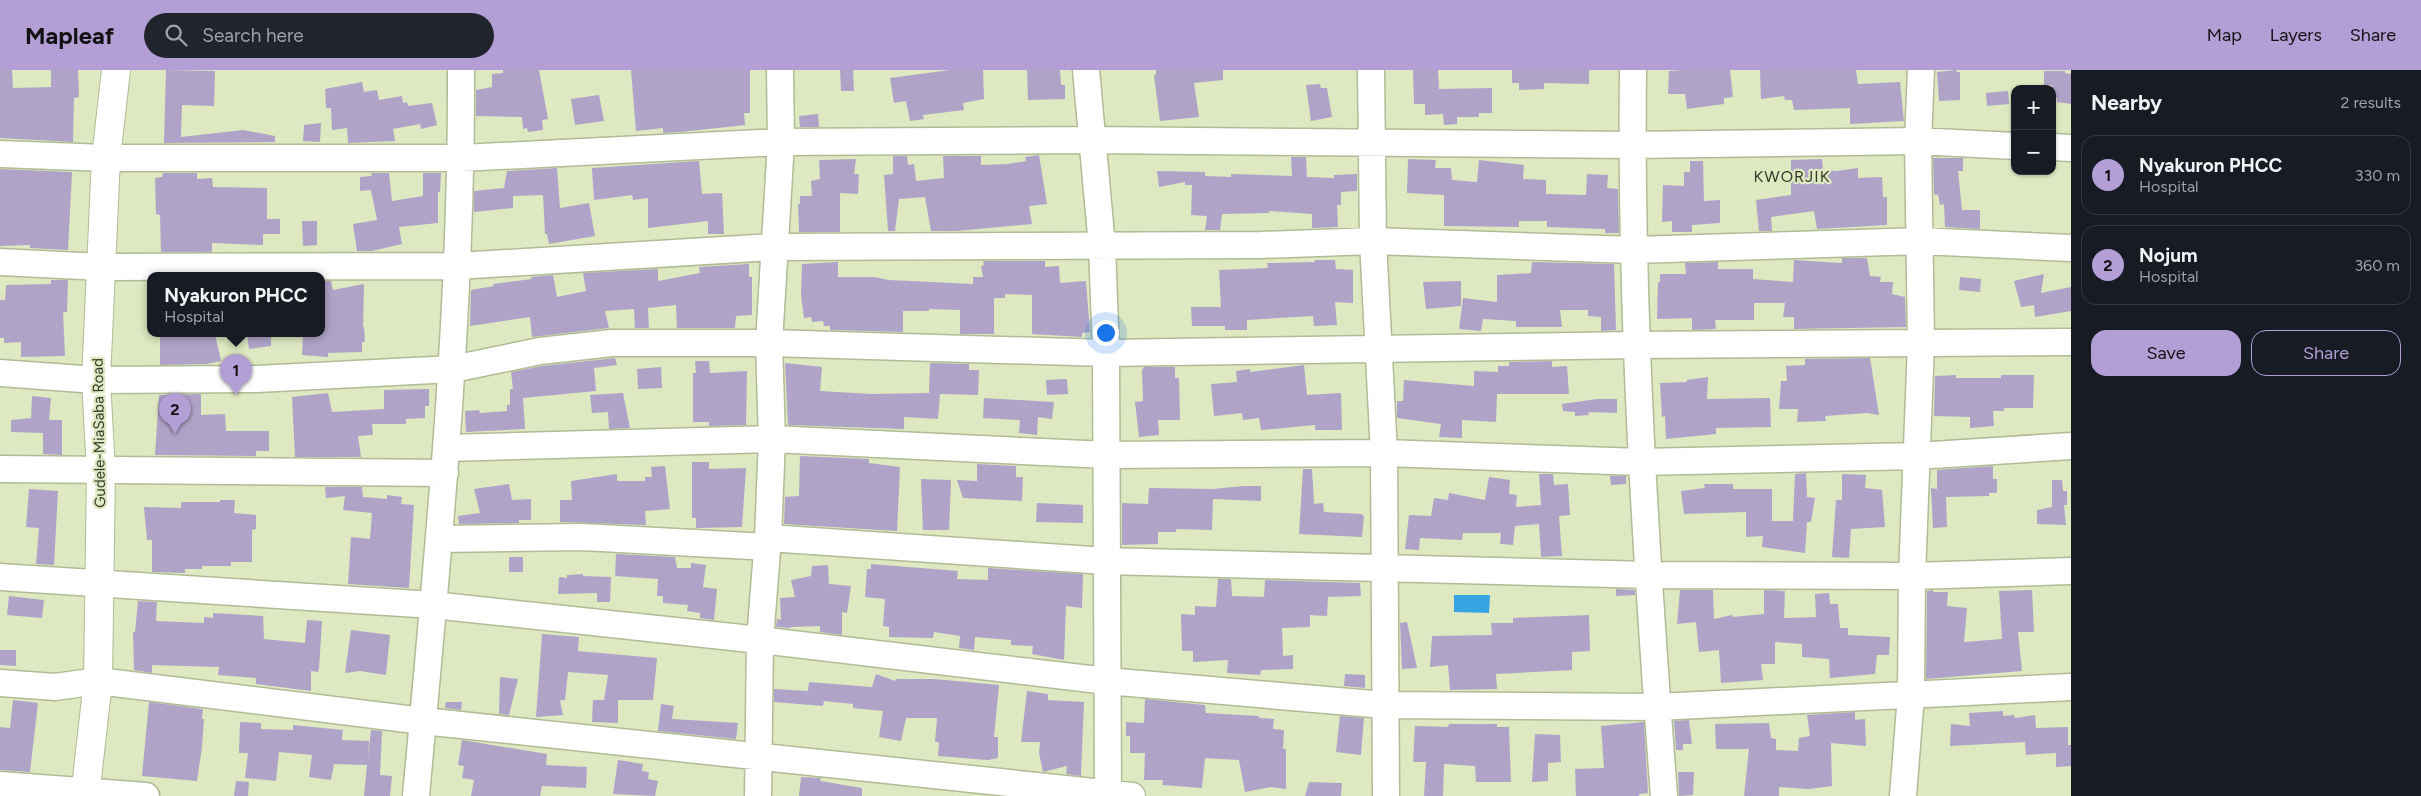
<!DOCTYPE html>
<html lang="en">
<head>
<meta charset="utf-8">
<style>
  body { margin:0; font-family:Figtree,sans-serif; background:#20242c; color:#f1f3f6 }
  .controls { position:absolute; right:15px; top:15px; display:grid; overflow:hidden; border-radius:10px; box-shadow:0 1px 4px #0004 }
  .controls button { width:45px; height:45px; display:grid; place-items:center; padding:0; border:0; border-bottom:1px solid #363941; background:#171b24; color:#f1f3f6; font:25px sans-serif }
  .you { position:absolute; left:1105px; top:262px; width:18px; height:18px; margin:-12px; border:4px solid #fff; border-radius:50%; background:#1a73e8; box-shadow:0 0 0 8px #1a73e833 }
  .badge { display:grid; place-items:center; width:32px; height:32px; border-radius:50%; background:#b49ed6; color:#111; font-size:16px; font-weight:700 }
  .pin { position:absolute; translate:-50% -41px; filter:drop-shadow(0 1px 2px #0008) }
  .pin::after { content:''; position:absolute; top:26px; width:18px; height:15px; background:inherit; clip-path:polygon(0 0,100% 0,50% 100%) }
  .popup { position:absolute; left:147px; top:202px; width:178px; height:65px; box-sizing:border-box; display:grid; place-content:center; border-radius:10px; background:#171b24; filter:drop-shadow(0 1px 4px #0005); font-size:16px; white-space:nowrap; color:#9ea1a6 }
  .popup b { font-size:19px; color:#f1f3f6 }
  .popup::after { content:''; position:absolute; left:50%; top:100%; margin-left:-10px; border:10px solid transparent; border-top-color:#171b24 }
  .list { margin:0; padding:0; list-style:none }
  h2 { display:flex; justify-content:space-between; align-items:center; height:65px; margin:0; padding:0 20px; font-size:21px }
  h2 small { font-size:16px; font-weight:400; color:#9ea1a6 }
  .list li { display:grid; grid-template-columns:32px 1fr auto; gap:15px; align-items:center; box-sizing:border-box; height:80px; margin:0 10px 10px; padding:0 10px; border:1px solid #363941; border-radius:15px }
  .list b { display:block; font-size:19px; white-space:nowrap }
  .list p { margin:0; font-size:16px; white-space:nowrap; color:#9ea1a6 }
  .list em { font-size:16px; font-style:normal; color:#9ea1a6 }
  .actions { display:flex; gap:10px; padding:15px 20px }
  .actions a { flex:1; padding:11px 0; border:1px solid #b49ed6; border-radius:15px; text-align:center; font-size:18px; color:#b49ed6 }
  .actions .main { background:#b49ed6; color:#111 }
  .icon { flex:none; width:28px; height:28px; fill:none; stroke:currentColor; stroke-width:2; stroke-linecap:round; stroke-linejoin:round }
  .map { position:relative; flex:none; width:2071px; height:726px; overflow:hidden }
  header { display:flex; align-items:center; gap:30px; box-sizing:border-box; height:70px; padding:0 25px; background:#b49ed6; color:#111 }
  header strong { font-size:24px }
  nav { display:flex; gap:28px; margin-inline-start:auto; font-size:18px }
  .search { width:350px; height:45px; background:#20242c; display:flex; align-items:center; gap:12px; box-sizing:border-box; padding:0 18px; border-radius:28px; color:#9ea1a6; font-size:19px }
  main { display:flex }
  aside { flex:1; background:#171b24 }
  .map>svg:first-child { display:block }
  .water { fill:#36a3e2 }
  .building { fill:#afa4c8 }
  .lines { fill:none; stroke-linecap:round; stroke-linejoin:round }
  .minor-casing { stroke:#b1bb95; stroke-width:29 }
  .major-casing { stroke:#b1bb95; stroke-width:30 }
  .minor { stroke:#fff; stroke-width:26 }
  .major { stroke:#fff; stroke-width:28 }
  .labels { text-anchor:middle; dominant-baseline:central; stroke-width:4.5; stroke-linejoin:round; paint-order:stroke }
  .street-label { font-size:15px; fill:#343829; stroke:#dee8c1 }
  .neighbourhood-label { font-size:16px; letter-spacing:1px; fill:#343829; stroke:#dee8c1 }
</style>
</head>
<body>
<header>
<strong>Mapleaf</strong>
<div class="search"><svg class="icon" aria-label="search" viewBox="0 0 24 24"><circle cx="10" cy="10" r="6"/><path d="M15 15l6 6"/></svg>Search here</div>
<nav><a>Map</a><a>Layers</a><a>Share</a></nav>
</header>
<main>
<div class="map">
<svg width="2071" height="726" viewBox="0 0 2071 726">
  <rect width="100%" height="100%" fill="#dee8c1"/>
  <path class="water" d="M1454 525H1490L1489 543 1454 542Z"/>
  <path class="building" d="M0 0H12L13 18 51 17V0H78L79 27 74 28 73 72 0 68Z
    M166 0 215 1 214 36 182 35 181 67 243 60 275 66V72L164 73Z
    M503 0H539L548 49 542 50 543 60 528 62 527 58 523 59 522 47 476 46V20L492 17V4L503 3Z
    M631 0H750V43H744L745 55 681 62 663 63V58L636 61Z
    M840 0H853L854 21H841Z
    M950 0H983L984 29 963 33 964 40 923 45 924 49 910 51 906 31 894 33 890 8Z
    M1027 0H1060L1061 15H1065V29L1028 30Z
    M1156 0H1223V10L1194 13 1199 47 1160 51 1154 6 1156 4Z
    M1413 0H1438L1439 19 1492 18V43H1479V47H1457V54L1444 55 1443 44 1425 45V34H1414Z
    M1512 0H1589V14L1544 13V19L1519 20V13H1512Z
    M1682 0H1730L1733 27 1724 28V34L1687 39 1685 24H1668L1669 1Z
    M1760 0H1856L1858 14 1900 12 1904 51 1850 54V38L1794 40 1792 30H1785L1784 26 1761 29Z
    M1956 0 1957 2H1960V30L1939 31 1937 2Z
    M2044 1H2065V3L2071 4V34L2057 32V28L2052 29V15H2044Z
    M362 12 364 22 377 20 379 30 402 26 403 33 407 32 408 36 432 33 437 55 421 59 420 54 393 59 395 71 348 73 347 58 332 60 331 38H326L325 19Z
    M1320 14 1321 18H1327L1332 47 1311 51 1306 15Z
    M2008 21 2009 34 1987 36 1986 23Z
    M599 25 604 51 575 55 571 29Z
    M818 44 819 57H800L799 46Z
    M321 53 320 72 303 71 304 55Z
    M1039 85 1047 134 1029 136 1032 154 957 161H931L925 127 899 129 895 161H888L884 105 893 104V86H907L908 95 914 94 916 111 944 108 943 86H981V95L1008 94 1026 91 1025 87Z
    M1291 87H1306L1307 107 1334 108V105L1357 104V121L1341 122V135H1337L1338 157 1312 158V144L1269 141V143L1222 144 1220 160H1205L1207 146 1191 145 1192 115H1185V112L1159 117 1157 101 1205 102V106L1231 107V104L1292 106Z
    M1933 88H1963V101H1958L1962 140H1980V159L1945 157 1944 134 1940 135 1938 125 1934 124Z
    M856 89 854 104H859L858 124 840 123V162H799L798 134H800V126H812L811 111 820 109 819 90Z
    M1408 89 1436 90 1435 98H1451L1452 110 1477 112 1479 90 1524 95 1523 109 1546 110V124L1586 125 1587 104 1608 105 1607 118 1618 119 1619 163H1605V159L1547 157V151H1519V157L1444 156V125L1407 123Z
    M1822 89 1823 100 1836 101 1858 98V108L1882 107 1883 127H1887V155L1817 159 1814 141 1771 147 1772 161H1759L1756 130 1791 125V90Z
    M699 91 702 124 722 123 724 164H708V151L648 158V128L633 130 632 125 594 130 592 98Z
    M1690 91H1703L1704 131 1720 130V153L1692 155V162H1672V151L1662 152 1663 115 1684 116V102H1690Z
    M557 98 560 138 589 133 595 166 549 174 547 164H545L543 125 513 126V138L474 142V121L504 118 507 101Z
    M0 99 72 102 68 180 30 178V175L0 176Z
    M163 103H197V109L212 108 213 117 267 118V149H280V164H263V175L212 173V182H161L160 145 156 144 155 108 162 107Z
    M371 103H389L392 131 423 126V103H441L440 122H438V153L399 157 402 174 372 181H357L353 154 377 150 371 120 360 121V107L372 106Z
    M302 151H317V175L303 176Z
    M1842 188H1867L1870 206 1881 207 1880 212H1893L1892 224 1905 227 1906 257 1794 259V247H1783L1785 233H1754V250H1715L1716 259 1692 260V248L1657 249 1658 212H1660V204H1686L1685 193 1718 192V199H1753V209L1793 212 1794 190 1842 193Z
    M1315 190H1335L1336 199 1353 200V233L1335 232 1337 255 1314 256 1313 246 1247 250V260H1225V256H1192L1191 237H1221L1219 200 1268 198 1267 193 1315 192Z
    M983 191H1045V197L1059 196 1060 213 1086 211 1090 262 1082 263V267L1032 264V225L1005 224V228H994V264H960V240L929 239V241H903V262L830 260V256H824L823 251 812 252 811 247 804 248 801 225 802 194 838 192V207H874L889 210 973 214V207H983L981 196 984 195Z
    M1532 192 1614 194 1616 260 1601 261V247L1588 246V240H1560L1562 257H1516V251L1483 249 1481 261 1459 259 1463 228 1497 232V205L1531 203Z
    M749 194V207H752V245L736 246 735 258H677L676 235 648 238 649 258H635L634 239 605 241 609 258 532 267 530 247 470 256 471 220 494 216 493 214 532 209 531 207 553 205 557 227 586 221 583 203 658 199V211L700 203 699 197Z
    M2044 204 2041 223 2071 217V241L2035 247 2034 235 2021 237 2014 211Z
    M1960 207 1981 209 1980 222 1959 220Z
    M51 210H68L67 242H63L65 286 21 287V272L4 273V268H0V230H5L6 215 51 214Z
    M321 211H331L333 220 364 214 363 257H364L365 272H362V282L328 283V287L302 285 303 264H322Z
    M1461 211V236L1426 239 1423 212Z
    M160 264H215L221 291 207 294 160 295Z
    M247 264H271V276L249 279Z
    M615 288 617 295 594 298 596 321 523 328 525 359 466 362 465 341 479 340 480 343 507 341V335H510V319H513L511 302 542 296Z
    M1870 288 1879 345 1867 343 1825 346 1826 351 1797 352 1798 339H1779L1781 311H1787L1786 296 1805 295V289Z
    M695 291H709L710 303 747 301 746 355 709 356V352H693V303H696Z
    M1552 291V297L1567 296 1569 324H1497L1496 352 1462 350V368L1439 367 1441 354 1397 348V331H1403L1404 310 1474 316V301L1498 302V296H1509V292Z
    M785 293 822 297 820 321 871 324 929 323 930 293 969 294V300H979L978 325 940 324 938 349 904 347V359L788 355Z
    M1304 295 1307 325 1341 323 1342 360H1315V355L1261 360 1259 348 1243 350 1242 343 1214 346 1211 314 1237 312 1236 301 1250 299V302Z
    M661 297 662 318 638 319 637 299Z
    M1144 297H1175V308H1179L1180 350H1158L1159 365 1139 367 1135 332 1143 331 1142 300Z
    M1956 305V308H2001V305H2034L2033 338H2004V341H1993L1994 356 1970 358V347L1934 346 1935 306Z
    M1708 307 1707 329 1770 328 1771 357 1716 358V364L1666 369 1665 346 1662 347 1660 313 1687 312V310Z
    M1067 309 1068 324 1047 325 1046 310Z
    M429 319V336H425V348L406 349V354H372L373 365 358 366 361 387H295L292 327 328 323 332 342 384 339V320Z
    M623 323 630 358 609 359 608 342 592 343 590 325Z
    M201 324V345L225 344 226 361H269V381H256V386L155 385 159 325Z
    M32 326 51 328 49 350H62V385L43 384V363L11 362V350L31 348Z
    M984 328 1054 332 1052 349 1038 347 1037 365 1019 363 1020 350 983 348Z
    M1597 329H1617V343L1588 342 1589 345 1575 346V342L1563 341 1562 334Z
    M800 386 869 389V393L900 397 897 461 784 454 785 427 799 426Z
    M692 392H709V399L746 398 742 457 696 458V448H692Z
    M977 394 1016 396V407H1023L1022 431 963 428 957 410 977 411Z
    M665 396 670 439 645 441 646 455 560 452V430H572L571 411 617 404V411H645V407H652L651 397Z
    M1993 396V409H1997V423H1989V426L1946 427 1947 457 1933 458 1931 418 1937 419V400Z
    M1303 399H1312L1314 434 1323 433 1324 442 1361 444 1364 446 1362 467 1299 464Z
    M1806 403 1807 427 1815 428 1811 452H1807L1805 483 1762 477 1763 466 1746 467V442L1684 444 1681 421 1705 418 1704 414H1733V419H1772V451H1793L1795 404Z
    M1539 404H1553L1554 415 1568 414 1570 445 1559 446 1562 486 1541 487 1539 454 1515 456 1513 475 1500 474 1501 463H1463L1462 470 1420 468 1419 480 1405 479 1409 445 1431 446 1434 428 1448 430 1449 423 1485 430 1489 407 1510 410 1509 424 1517 425 1516 437 1541 435Z
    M1842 404 1866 405 1865 418 1882 420 1885 457 1851 459 1849 488 1832 487 1836 430H1842Z
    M1610 406H1626V414L1611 415Z
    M921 409 951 410 949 460H923Z
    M2052 410H2062L2063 421H2067V435H2064L2066 455 2037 454V440L2052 437Z
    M509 414 512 430 531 429V450H519V453L459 454 458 446 480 443 474 419Z
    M1243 416H1261V431L1213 429 1212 460 1176 459V462H1158V474L1122 475V433L1148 434 1149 418 1213 419Z
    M325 417H362L363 427 387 429V425L402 427 401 434 414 435 409 518 348 514 351 467 370 469 372 443 343 440 345 426 326 428Z
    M29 419 58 421 54 495 36 494 39 458 26 457Z
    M220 430H235L234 443 256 445V459L252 460V492H231V496H202V499H185V503L152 502V470H147L144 437 181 438V432H220Z
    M1037 433 1083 435V453L1036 452Z
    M616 484 675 487 677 498H691V493L706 495 703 517 717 519 714 550 700 548V543L687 541 688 535 663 533V526H657L658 509 615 506Z
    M509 487H523V502H509Z
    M871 494 958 501 957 509 988 510V498L1083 504 1082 538 1066 536 1064 590 1032 584 1033 576 1011 575V570L975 567 974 580 959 578 960 566 934 562 933 568 889 567V557L883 556 885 529 865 527 867 499H871Z
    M828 495 829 514 851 516 847 543 842 542V565L820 562V556L791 557 790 558 776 557 777 549 781 550 780 528 795 527 791 510 811 506 812 496Z
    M583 504V506L611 507 610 532H597V523L558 524 559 507 567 508V505Z
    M1218 509H1231L1232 526 1264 527 1265 510 1360 513 1361 526 1328 527 1327 546 1310 545V557L1282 558 1283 586 1293 585V599L1261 600 1260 605 1227 603 1228 590 1193 592V581H1182L1181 544 1195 545V536L1216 537Z
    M1616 519 1635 520V525L1616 526Z
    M1680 520H1713L1714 549 1732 545 1733 547 1764 544V520L1785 521 1784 548 1816 547 1815 524 1829 523 1830 534H1838L1840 558H1848V565L1890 567 1889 585H1877L1875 604 1830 608 1829 589 1802 587V574L1775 572V594H1761L1763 610 1721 613 1719 580 1699 582 1696 552 1677 554Z
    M1933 520V522H1948L1947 536 1967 538 1964 572 2002 569 1999 521 2032 520 2034 562H2018L2022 601 1926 609 1927 521Z
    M9 526 44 530 42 548 7 545Z
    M138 531 157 532 156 551 204 553V547L213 548V543L263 546 264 569 305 573 307 550 322 551 319 599 318 602 311 601V621L256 614V608L218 605 219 597 152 595V603L134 600 133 562H135Z
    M1589 545 1590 581 1572 582V600L1496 604 1497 619 1450 620 1448 595 1430 597 1432 566 1492 565 1491 553H1513V548Z
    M1407 552 1417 598 1402 599 1400 553Z
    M351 560 390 565 386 605 360 601 345 603Z
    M542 564 579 567 578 581 657 588 653 630H618V653L592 652 593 630H604L608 605 568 602 565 630H560L563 645 536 647Z
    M0 580H16V596L0 595Z
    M876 604 895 611 896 609H934L999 615 994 667H998V688L988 690 938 686 939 672H935L937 648H906L901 671 879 667 883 641 853 638V634L824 631 823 636 774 632V619L808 621 809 612 872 617Z
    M1345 604 1365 605V618L1344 616Z
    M500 607 518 609 509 645 499 644Z
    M1027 621 1048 624V630L1084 632 1081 706 1066 704 1067 696 1043 702 1039 683 1040 672H1021Z
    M1145 629 1205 635 1206 643 1259 646V648L1274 649 1273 659 1284 660 1283 679H1286V719L1271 717 1245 722 1239 690 1205 688 1202 718 1162 715 1163 710H1144L1145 683H1130V666H1126V652L1144 653Z
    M13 630 38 633 30 702 0 700V657L10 658Z
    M149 632 203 639 202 649H204L202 677 197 711 142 706Z
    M446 632H462L461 640 445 638Z
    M661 634 674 636 672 649 738 653 736 669 658 661Z
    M2003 641V646L2014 645 2015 648 2035 645 2036 658 2068 657V675H2071V696L2056 697V683L2026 685 2025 672 1950 676 1951 654 1970 656 1969 643Z
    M1855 642V650L1865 649 1866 676 1831 673 1832 716 1809 719 1779 717V726H1744L1749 679H1716L1715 654 1769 653 1771 668 1776 669V680L1798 681 1799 668 1810 666 1807 645Z
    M1340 646 1364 648 1361 685 1336 682Z
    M1689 650 1692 674H1683V680H1676L1674 651Z
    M240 652 261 653V659L293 660V655L343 660 342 670 369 671 368 688 371 660 382 661 380 705 392 706 390 726H364L367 695 334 694 331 710 309 707 312 685 279 682 276 711 245 708 248 683H239Z
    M1644 652 1648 723 1639 724V726H1576L1575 699 1604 698 1601 656Z
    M1449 654H1497V657H1509L1511 712H1476L1475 696 1444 694 1443 726H1424L1426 692H1413L1415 656 1448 657Z
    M1535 664 1560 665 1561 692 1548 693V711L1532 712Z
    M462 670 547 684 546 695 587 697 586 718 542 716 540 726H471L474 710 462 708 464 696 458 695Z
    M618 690 643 694 642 701 649 702 648 709 658 711 655 726 613 724Z
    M1678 702H1694L1693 725 1679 726Z
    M801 707 821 708 820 711 862 718V726H799Z
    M236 711 249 712 248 726H234Z
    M1309 712 1342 713 1341 726H1305Z"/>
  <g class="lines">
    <g class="minor-casing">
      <path id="minor" d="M1086 0 1102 176 1106 283 1108 726
        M1371 0 1373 171 1384 383 1386 726
        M1633 0C1630 242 1646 485 1664 726
        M2052 77 2071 78
        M0 84 106 88H462L781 72 1093 70 1632 75 1918 71 2015 76
        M0 192 102 197 457 196 774 177 1260 175 1373 171 1633 180 1921 171 2071 178
        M0 303 96 310 257 309 453 299 540 281 612 273H769L1106 283 1637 275 2071 272
        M447 378 772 369 1107 385 1384 383 1641 392 1917 386 2071 376
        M0 399 445 403
        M768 468 1106 491 1650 505 1912 506 2071 501
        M440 469 582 467 768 477
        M0 507 433 535 760 570 1107 611 1384 635 1657 637 2071 617
        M0 613 55 617 98 611 423 651 1132 726
        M0 715 146 726
        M416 726C438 484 462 243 461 0
        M758 726 760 570 768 468 772 369 769 273 781 72 780 0
        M1903 726 1911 625 1912 506 1921 273 1918 71 1921 0"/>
    </g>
    <g class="major-casing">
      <path id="major" d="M85 726 98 611 101 401 96 310 106 88 116 0"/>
    </g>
    <use href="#minor" class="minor"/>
    <use href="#major" class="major"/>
  </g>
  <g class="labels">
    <g class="street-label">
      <text transform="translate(99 363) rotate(-91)">Gudele-MiaSaba Road</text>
    </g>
    <g class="neighbourhood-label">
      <text x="1792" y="106">KWORJIK</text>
    </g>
  </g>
</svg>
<div class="controls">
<button>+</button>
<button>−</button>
</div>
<div class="you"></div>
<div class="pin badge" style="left:236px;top:325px">1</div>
<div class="popup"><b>Nyakuron PHCC</b>Hospital</div>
<div class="pin badge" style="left:175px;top:364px">2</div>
</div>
<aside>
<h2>Nearby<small>2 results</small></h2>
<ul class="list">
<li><span class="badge">1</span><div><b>Nyakuron PHCC</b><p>Hospital</p></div><em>330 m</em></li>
<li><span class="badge">2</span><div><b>Nojum</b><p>Hospital</p></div><em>360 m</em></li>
</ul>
<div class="actions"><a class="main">Save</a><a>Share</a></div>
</aside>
</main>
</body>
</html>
